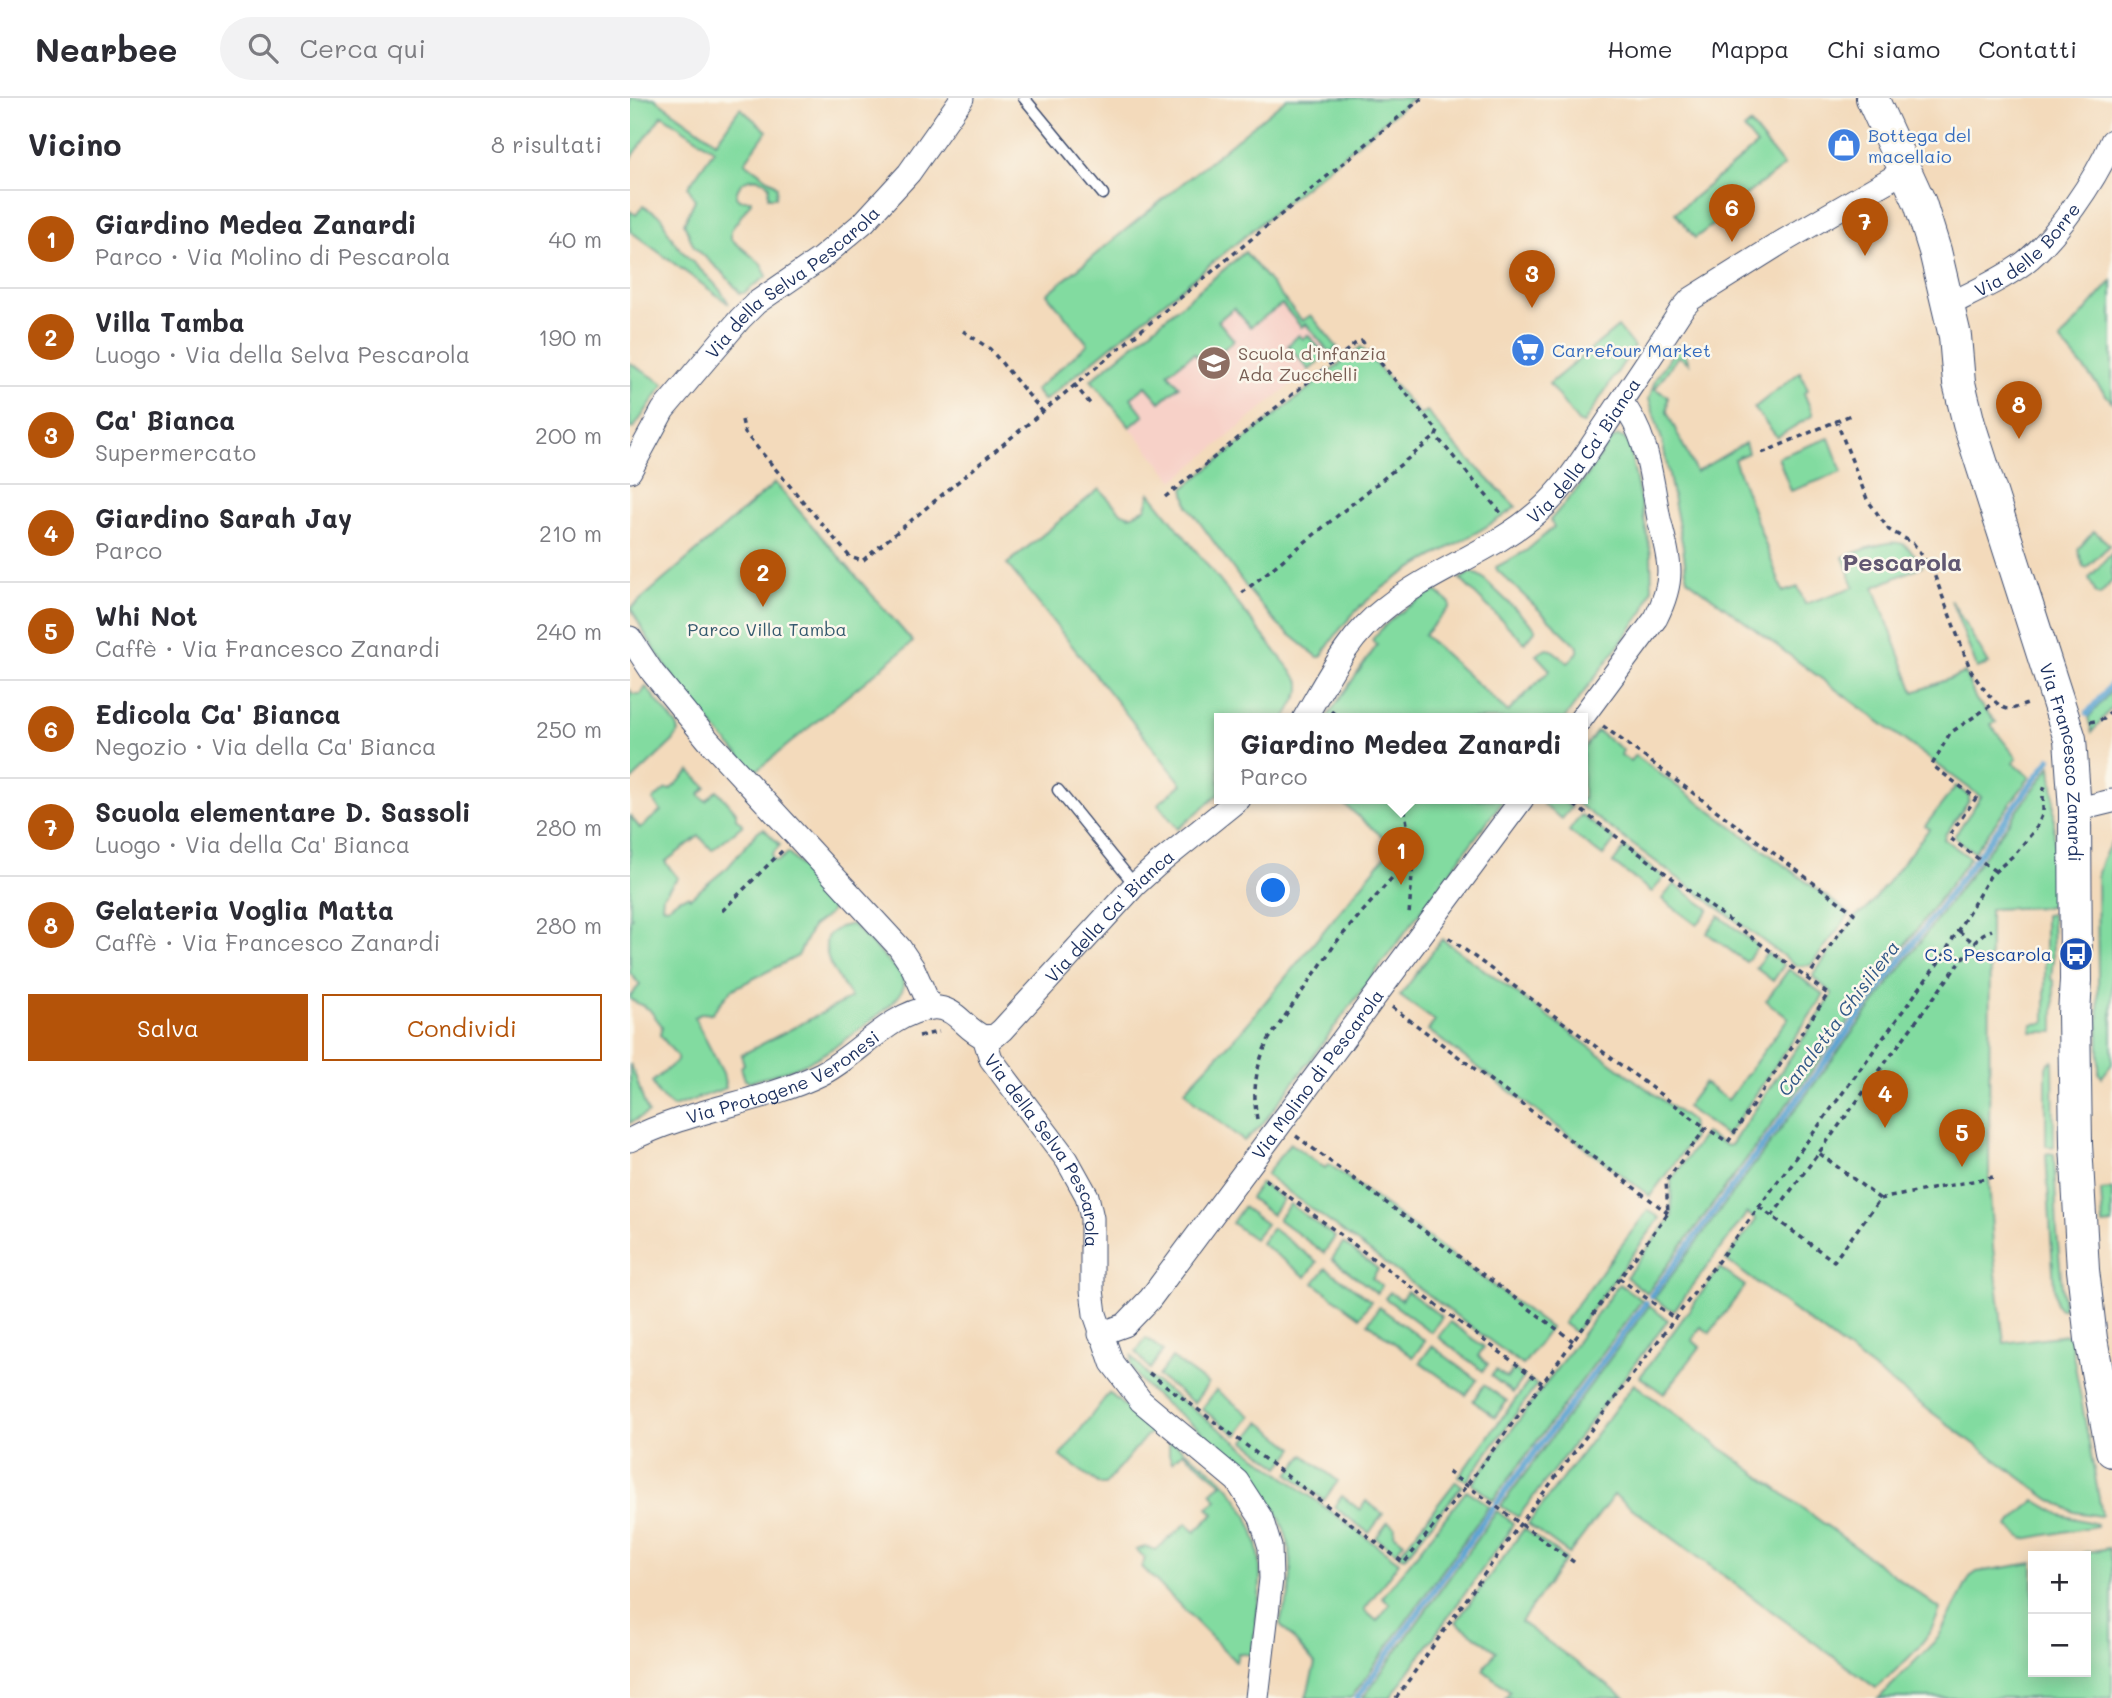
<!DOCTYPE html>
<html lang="it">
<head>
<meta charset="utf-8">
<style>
  body { margin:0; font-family:Mali,sans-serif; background:#f2f2f3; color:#2b2b33 }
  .controls { position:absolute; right:21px; bottom:21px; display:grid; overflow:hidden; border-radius:0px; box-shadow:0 4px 18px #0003 }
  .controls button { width:63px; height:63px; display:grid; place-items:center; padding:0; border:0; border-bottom:2px solid #e1e1e2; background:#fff; color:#2b2b33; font:35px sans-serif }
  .you { position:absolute; left:644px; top:793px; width:24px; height:24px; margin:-18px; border:5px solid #fff; border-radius:50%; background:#1a73e8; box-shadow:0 0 0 10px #1a73e833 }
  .badge { display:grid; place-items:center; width:46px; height:46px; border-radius:50%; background:#b45309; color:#fff; font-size:23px; font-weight:700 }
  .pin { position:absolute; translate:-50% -58px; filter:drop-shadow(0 2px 4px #0008) }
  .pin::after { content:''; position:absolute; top:37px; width:24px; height:21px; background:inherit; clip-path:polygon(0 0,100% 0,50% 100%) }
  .popup { position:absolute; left:584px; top:615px; width:374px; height:91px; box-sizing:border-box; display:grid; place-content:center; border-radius:0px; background:#fff; filter:drop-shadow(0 2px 5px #0005); font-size:23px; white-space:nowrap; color:#7c7c81 }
  .popup b { font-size:26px; color:#2b2b33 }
  .popup::after { content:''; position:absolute; left:50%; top:100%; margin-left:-14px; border:14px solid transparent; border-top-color:#fff }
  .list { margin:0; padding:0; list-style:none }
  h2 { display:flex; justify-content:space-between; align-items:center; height:91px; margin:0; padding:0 28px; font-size:30px }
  h2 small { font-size:23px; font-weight:400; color:#7c7c81 }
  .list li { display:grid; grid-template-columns:46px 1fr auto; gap:21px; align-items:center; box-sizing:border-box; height:98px; padding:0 28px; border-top:2px solid #e1e1e2 }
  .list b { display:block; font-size:26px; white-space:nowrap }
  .list p { margin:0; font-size:23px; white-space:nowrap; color:#7c7c81 }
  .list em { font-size:23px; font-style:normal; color:#7c7c81 }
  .actions { display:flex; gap:14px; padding:21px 28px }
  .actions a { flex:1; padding:16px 0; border:2px solid #b45309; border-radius:0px; text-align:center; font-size:24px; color:#b45309 }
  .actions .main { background:#b45309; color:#fff }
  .icon { flex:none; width:38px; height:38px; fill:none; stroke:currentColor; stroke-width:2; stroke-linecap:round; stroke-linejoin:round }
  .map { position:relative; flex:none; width:1482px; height:1600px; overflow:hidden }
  header { display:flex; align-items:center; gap:42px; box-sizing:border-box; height:98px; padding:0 35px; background:#fff; border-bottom:2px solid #e1e1e2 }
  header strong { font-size:33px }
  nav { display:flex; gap:38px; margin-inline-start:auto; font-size:24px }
  .search { width:490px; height:63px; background:#f2f2f3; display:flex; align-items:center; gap:18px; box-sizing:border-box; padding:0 24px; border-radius:38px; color:#7c7c81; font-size:26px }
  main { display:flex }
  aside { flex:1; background:#fff }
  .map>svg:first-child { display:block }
  .built { fill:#f7d1c8 }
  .green { fill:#82dba0; stroke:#4e857f; stroke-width:2 }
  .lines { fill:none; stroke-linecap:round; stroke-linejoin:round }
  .stream { stroke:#5ba4d2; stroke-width:6 }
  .lane-casing { stroke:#3b496c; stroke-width:13 }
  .street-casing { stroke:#3b496c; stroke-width:25 }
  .secondary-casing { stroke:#3b496c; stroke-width:34 }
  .path { stroke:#3b496c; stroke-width:3.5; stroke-dasharray:5 5; stroke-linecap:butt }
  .lane { stroke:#fff; stroke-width:10 }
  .street { stroke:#fff; stroke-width:23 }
  .secondary { stroke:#fff; stroke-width:32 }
  .labels { text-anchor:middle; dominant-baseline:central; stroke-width:5; stroke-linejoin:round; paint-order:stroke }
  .shop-label { font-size:18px; fill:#366cbe; stroke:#fbf7ec; text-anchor:start }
  .street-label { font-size:18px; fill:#1b2f5e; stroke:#fbf7ec }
  .education-label { font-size:18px; fill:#785e54; stroke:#fbf7ec; text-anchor:start }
  .park-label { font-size:18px; fill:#355a6e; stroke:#fbf7ec }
  .transit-label { font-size:18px; fill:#164399; stroke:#fbf7ec; text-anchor:end }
  .water-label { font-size:19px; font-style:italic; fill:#315887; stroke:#fbf7ec }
  .district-label { font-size:24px; font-weight:bold; fill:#615872; stroke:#fbf7ec }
</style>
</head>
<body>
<header>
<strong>Nearbee</strong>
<div class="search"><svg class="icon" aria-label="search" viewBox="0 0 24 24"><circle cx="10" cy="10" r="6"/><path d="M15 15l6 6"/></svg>Cerca qui</div>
<nav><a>Home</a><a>Mappa</a><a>Chi siamo</a><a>Contatti</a></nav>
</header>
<main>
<aside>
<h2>Vicino<small>8 risultati</small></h2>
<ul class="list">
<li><span class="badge">1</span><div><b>Giardino Medea Zanardi</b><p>Parco · Via Molino di Pescarola</p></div><em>40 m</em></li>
<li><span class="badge">2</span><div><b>Villa Tamba</b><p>Luogo · Via della Selva Pescarola</p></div><em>190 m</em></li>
<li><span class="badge">3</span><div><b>Ca' Bianca</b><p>Supermercato</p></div><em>200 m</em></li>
<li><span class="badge">4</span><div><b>Giardino Sarah Jay</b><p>Parco</p></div><em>210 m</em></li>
<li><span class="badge">5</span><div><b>Whi Not</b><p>Caffè · Via Francesco Zanardi</p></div><em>240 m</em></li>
<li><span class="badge">6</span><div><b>Edicola Ca' Bianca</b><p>Negozio · Via della Ca' Bianca</p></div><em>250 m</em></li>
<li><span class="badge">7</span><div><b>Scuola elementare D. Sassoli</b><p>Luogo · Via della Ca' Bianca</p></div><em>280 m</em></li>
<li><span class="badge">8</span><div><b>Gelateria Voglia Matta</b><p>Caffè · Via Francesco Zanardi</p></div><em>280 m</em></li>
</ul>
<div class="actions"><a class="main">Salva</a><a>Condividi</a></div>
</aside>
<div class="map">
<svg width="1482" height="1600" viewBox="0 0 1482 1600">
  <rect width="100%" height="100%" fill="#fbf7ec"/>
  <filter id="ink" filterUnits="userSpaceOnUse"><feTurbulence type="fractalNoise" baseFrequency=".0143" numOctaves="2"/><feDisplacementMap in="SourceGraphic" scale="14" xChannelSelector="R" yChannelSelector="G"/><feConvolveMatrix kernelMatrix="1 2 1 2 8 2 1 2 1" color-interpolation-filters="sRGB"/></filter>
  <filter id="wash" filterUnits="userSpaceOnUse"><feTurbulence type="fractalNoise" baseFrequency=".00686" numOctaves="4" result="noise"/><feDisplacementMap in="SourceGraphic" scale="28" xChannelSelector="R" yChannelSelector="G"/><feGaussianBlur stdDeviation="1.57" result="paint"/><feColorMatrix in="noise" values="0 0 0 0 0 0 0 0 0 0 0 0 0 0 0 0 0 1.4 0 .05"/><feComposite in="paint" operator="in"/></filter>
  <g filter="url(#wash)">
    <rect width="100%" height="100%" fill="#f3dabb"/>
    <path class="built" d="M615 154 672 223 681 217 707 249 544 383 461 282Z"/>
    <path class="green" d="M0 0H24L86 44 110 10 137 33 115 64 145 86 147 89 146 99H138L139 87C126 75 108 80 106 99L109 102H121V104L101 132V141L130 165 137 178 114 195H110L95 177 64 149 54 125 65 102 58 89 84 52 32 17 0 62Z
      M657 0H783L414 303 405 292 458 246 417 196Z
      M1120 26 1154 68 1104 106 1106 109 1065 140 1045 115 1127 47 1114 31Z
      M13 108 32 119C44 159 84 175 99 206L0 133V113L6 117Z
      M615 154 672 223 681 217 707 249 700 255 676 226 671 229 652 206 620 229 604 210 588 223 604 242 575 267 564 255 538 275 549 288 530 304 516 288 501 300 514 317 500 329 461 282Z
      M1482 183V304L1430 242Z
      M988 229 1004 249 953 326 948 324 919 286Z
      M669 237 673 241 678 237 696 258 679 272 658 247Z
      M1048 247 1053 250 1059 265 1048 258 1025 291 1038 298 1037 314 1066 374 1115 345 1118 355 1104 361 1153 494 1168 489 1175 506 1224 489 1213 459C1228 454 1259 440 1273 446 1282 450 1287 461 1292 468L1244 489 1284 594 1335 575 1346 602 1366 624 1361 626 1363 630 1387 660 1383 665 1400 679 1344 754 1325 740V737L1351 699 1057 481 1053 449 1032 342 1019 301 1025 282Z
      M731 249 790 317 797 313 819 341 886 409C840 444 782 463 739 501 720 517 704 538 691 559H688L648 527 619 493 558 408 554 390Z
      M0 265 34 286 3 331 0 330Z
      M1170 274 1178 292 1174 295 1183 317 1147 339 1124 310Z
      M988 338 994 340 999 347 1021 456 1022 490 1014 513 934 621H691L693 617 697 619 747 547 742 542C760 519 780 506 806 493L820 505V509L794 537 878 614 920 572 906 557 916 551 922 552 938 565 948 554V549L867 472 866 469 896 453 924 429 920 422 953 384 980 343Z
      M1199 340 1212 374 1161 393 1148 359Z
      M145 385 283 544 125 674C78 625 31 571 1 510Z
      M469 391 492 415 501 418 516 410 520 395 670 584V593L655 621H589V696L548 731 528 706 552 686 377 466Z
      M1464 433 1480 447 1456 470 1453 468 1448 451Z
      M1482 455V483L1470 497 1466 496 1459 480Z
      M842 474 852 479 905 530V533L895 545 830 481Z
      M1321 502 1359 566 1347 570Z
      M16 589 47 628 49 634 43 643 0 684V592L3 596H11Z
      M1482 592V609L1462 634 1458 620Z
      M967 633 993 652 991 657 1000 663 1005 657 1220 816 1181 867 1167 868 941 701H953V652Z
      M1421 668 1424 696V806L1415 809 1360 811 1359 1080 1363 1149 1374 1245 1437 1237 1440 1240 1472 1417 1470 1418 1444 1414 1419 1401 1096 1162 1126 1122 1117 1115 1044 1213 1024 1201Z
      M60 673 76 689 69 697 76 703 87 692 106 714V720L113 727 82 752 69 738 35 764 48 780C41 786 39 792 33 798L32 808 37 809 50 800 58 798 60 800 98 769 128 733 134 731 150 747 142 756 143 762 148 763 158 755 205 803 199 816 182 829 168 858 101 892 81 916 73 915 64 919 93 975 96 990 43 1009 29 997 22 984 47 963V958L30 937 32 928 19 911 1 902 0 898 10 887 0 875V821L2 819 0 817V718L10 730 31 713 23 702 36 691 40 692Z
      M1326 688 1339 698V703L1315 737 1314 741 1340 760 1017 1195 996 1179 1042 1118 1041 1082 1075 1035 1097 1048 1101 1047 1202 898V895L1184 880 1183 877 1227 817 1236 812 1299 731 1295 728Z
      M708 701H874L631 1028 614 1043 564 1004 555 992 613 931 761 751V746Z
      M917 701H930L941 710 932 721 913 707Z
      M951 717 985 742 973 758 939 733Z
      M1482 743V966L1472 979 1469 976 1467 778 1472 762Z
      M995 749 1034 779 1022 794 983 765Z
      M1044 786 1079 811 1067 827 1032 801Z
      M1422 816 1423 861 1421 881 1424 883V934H1401L1402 926 1415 925V817Z
      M1089 818 1128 848 1116 864 1077 835Z
      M222 826 272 877C273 882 274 888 272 893 264 910 195 957 176 965 158 973 138 978 119 984L115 982 111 969 114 966 111 957 221 900C211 882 189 859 198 837L210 829Z
      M812 841 1061 1023 1063 1040 1020 1098 798 932 805 923 770 898Z
      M1137 855 1154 867 1143 883 1126 870Z
      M1159 871 1194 897 1097 1038 1056 1009 1074 985 1098 1002 1158 920 1136 903Z
      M1423 963 1424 1048 1422 1049 1416 1048V970L1418 965Z
      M0 966C8 981 11 999 18 1015L0 1025Z
      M660 1045 695 1070 699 1066 920 1230 893 1267 636 1077Z
      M1418 1055 1424 1056 1427 1135 1434 1211H1430L1426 1206 1424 1189 1416 1056Z
      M631 1085 653 1101 642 1117 620 1100Z
      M1482 1091V1126L1473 1127 1471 1092Z
      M660 1106 705 1139 694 1155 648 1121Z
      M613 1109 636 1126 624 1141 602 1125Z
      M1018 1112 1030 1120 945 1234 933 1225Z
      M642 1130 687 1164 676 1179 631 1145Z
      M713 1145 748 1171 742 1180 752 1188 747 1195 702 1161Z
      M696 1170 741 1203 730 1219 684 1185Z
      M1090 1170 1115 1188 1080 1235 1071 1229 1062 1242 1070 1249 1034 1296 1010 1279Z
      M989 1186 1012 1202 863 1402 842 1386Z
      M777 1193 812 1219 801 1234 755 1200 760 1194 771 1202Z
      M1019 1208 1038 1222 888 1419 871 1408Z
      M749 1209 795 1243 783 1259 738 1225Z
      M820 1224 854 1249 848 1258 858 1266 853 1273 808 1239Z
      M516 1240 533 1253 520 1271 506 1254Z
      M802 1248 847 1282 836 1297 790 1264Z
      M502 1258 518 1278 769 1464 734 1512 747 1523 760 1506 752 1500 837 1392 859 1408 721 1600H676L685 1566 650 1526C651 1516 655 1510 658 1501 661 1491 661 1480 661 1469 660 1401 602 1358 553 1319 534 1305 511 1289 501 1267Z
      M542 1260 578 1286 564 1305 528 1278Z
      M884 1271 894 1279 883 1295 861 1278 866 1272 877 1280Z
      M900 1282 907 1287 837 1383 829 1378Z
      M1004 1286 1310 1511C1300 1545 1271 1567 1246 1590L984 1397 939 1456 898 1426Z
      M854 1287 877 1303 865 1319 843 1303Z
      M586 1292 621 1318 607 1337 572 1311Z
      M479 1295 525 1334 516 1338 475 1387H471L430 1358Z
      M630 1324 664 1350 650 1369 615 1343Z
      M539 1343 547 1347C563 1360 590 1376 601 1392 644 1449 629 1492 622 1557L608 1555 606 1564 512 1469 515 1460 506 1452 515 1449 526 1452 557 1425 565 1434 584 1416 578 1410 587 1402 581 1395 592 1385 553 1354 542 1364 539 1356Z
      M674 1357 708 1383 694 1402 659 1376Z
      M826 1383 832 1388 775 1459 769 1457Z
      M712 1398 730 1412 736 1403 753 1416 739 1435 704 1409Z
      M1405 1402 1431 1417 1467 1426V1428L1394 1441 1378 1429 1379 1426Z
      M867 1413 883 1425 877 1437 760 1600H733Z
      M758 1424 765 1429 764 1436 774 1444 766 1454 746 1440Z
      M894 1431 936 1461 891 1524 995 1600H875L880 1593 853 1572 866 1553 826 1524Z
      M1479 1450 1482 1465V1600H1249L1308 1540 1340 1479 1347 1474 1403 1465V1574H1456V1498L1461 1496 1456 1458 1453 1455Z"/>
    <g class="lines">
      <path class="stream" d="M1457 616 1482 586
        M1021 1198 1420 661
        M867 1405 1016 1205
        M727 1600 863 1410"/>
    </g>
  </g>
  <g filter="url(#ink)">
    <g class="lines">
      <g class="lane-casing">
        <path id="lane" d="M394 0 473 96
          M428 692 505 787"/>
      </g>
      <g class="street-casing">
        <g id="street">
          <path id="s1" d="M1318 207C1344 194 1371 182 1394 165 1426 140 1466 81 1482 43"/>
          <path id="s2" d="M0 373 33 312 110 221 126 205 190 161 234 124 279 75 332 0"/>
          <path d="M0 540 23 575 78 642 269 849 283 870 301 910"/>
          <path id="s3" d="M674 621C697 582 718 538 755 510 802 472 862 454 908 414 936 390 955 357 976 326 1001 288 1027 250 1052 211L1061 201 1152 144 1276 72"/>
          <path d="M951 621 1026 520C1033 506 1039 491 1039 474 1039 456 1033 438 1029 421 1021 380 1018 336 991 304"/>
          <path d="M1445 712 1482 703"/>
          <path id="s4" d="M354 939 365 938 372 932 505 787 527 767 609 701"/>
          <path id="s5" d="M0 1042C60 1011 132 1005 191 976 226 959 260 915 300 910 327 907 333 931 354 939L361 961 437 1062 457 1098 462 1120V1192L465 1216 482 1265 511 1303 607 1383 631 1420 640 1449 641 1481 627 1600"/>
          <path id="s6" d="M470 1236 495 1227 520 1201 892 701"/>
        </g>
      </g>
      <g class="secondary-casing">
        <g id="secondary">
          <path id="s7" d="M1242 0 1290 105 1305 153 1325 238 1329 285 1339 326 1440 641 1445 712 1446 882 1444 916 1446 1046 1453 1172 1461 1241 1482 1353"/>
        </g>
      </g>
      <path class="path" d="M333 233 360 251 412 313
        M444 286 462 308
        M112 322 115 335 220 459 232 463 792 0
        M1206 322 1237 401 1259 432 1283 445 1302 471 1341 573C1347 582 1367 611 1378 611 1385 611 1394 607 1400 605
        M1132 355 1223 316
        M535 399 726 245 732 243 808 333 806 338 871 415
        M612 495 806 338
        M701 613 710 621
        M1460 624 1474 621 1482 612
        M973 628 1224 815 1177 880
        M773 701 783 764 779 817
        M936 701 1198 896 1098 1044 1076 1030
        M1365 773 1320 740V736L1346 700 1302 667 1320 635 1366 604
        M92 813 153 752
        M1329 833 1344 845
        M762 909 1038 1115
        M289 938 309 934
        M627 1021C622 993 626 966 639 941L708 842 782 757
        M666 1038 943 1243
        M635 1081 912 1285
        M1250 1101 1363 1079
        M1129 1109 1204 1163 1250 1101 1189 1055
        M1142 1118 1344 845 1353 836 1362 832
        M989 1180 1045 1221
        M519 1275 774 1465 837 1387 1038 1115 1036 1083 1076 1030 815 837
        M818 1374 948 1467
        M766 1600 890 1426 1129 1109 1311 861 1360 778 1385 756 1407 729 1413 715V694L1416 685"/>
      <use href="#lane" class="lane"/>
      <use href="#street" class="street"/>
      <use href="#secondary" class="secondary"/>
    </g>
  </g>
  <defs>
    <g id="shop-disc" transform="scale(1.75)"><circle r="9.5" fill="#3f7fe0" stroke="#fbf7ec"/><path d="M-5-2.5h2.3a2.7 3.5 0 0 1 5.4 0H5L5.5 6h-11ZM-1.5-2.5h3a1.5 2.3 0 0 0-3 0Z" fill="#fff"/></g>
    <g id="supermarket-disc" transform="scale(1.75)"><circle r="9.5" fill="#3f7fe0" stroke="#fbf7ec"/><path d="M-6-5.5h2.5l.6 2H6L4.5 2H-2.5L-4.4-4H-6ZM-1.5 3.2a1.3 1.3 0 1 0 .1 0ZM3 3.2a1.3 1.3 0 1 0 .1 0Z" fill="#fff"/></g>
    <g id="school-disc" transform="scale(1.75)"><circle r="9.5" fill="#8d6e63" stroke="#fbf7ec"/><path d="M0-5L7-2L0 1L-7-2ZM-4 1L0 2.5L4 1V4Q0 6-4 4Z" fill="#fff"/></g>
    <g id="bus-disc" transform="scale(1.75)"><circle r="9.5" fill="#1a4fb4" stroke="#fbf7ec"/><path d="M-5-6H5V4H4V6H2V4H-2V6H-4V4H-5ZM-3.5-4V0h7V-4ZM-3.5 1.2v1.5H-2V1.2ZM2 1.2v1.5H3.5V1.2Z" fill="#fff"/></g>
  </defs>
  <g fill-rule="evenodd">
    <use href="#shop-disc" x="1214" y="47"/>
    <use href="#supermarket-disc" x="898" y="252"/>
    <use href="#school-disc" x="584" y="265"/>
    <use href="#bus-disc" x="1446" y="856"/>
  </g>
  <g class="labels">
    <g class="shop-label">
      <text x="1238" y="37">Bottega del<tspan x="1238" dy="21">macellaio</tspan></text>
      <text x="922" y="252">Carrefour Market</text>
    </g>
    <g class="street-label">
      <text stroke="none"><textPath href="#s1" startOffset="98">Via delle Borre</textPath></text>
      <text stroke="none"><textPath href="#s2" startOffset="252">Via della Selva Pescarola</textPath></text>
      <text stroke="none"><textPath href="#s3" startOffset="396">Via della Ca' Bianca</textPath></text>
      <text stroke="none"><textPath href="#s7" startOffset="695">Via Francesco Zanardi</textPath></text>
      <text stroke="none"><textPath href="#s4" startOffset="177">Via della Ca' Bianca</textPath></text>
      <text stroke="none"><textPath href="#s6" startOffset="343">Via Molino di Pescarola</textPath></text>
      <text stroke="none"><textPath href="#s5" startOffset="166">Via Protogene Veronesi</textPath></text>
      <text stroke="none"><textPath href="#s5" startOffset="525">Via della Selva Pescarola</textPath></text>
    </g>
    <g class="education-label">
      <text x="608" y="255">Scuola d'infanzia<tspan x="608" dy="21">Ada Zucchelli</tspan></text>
    </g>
    <g class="park-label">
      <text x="137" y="531">Parco Villa Tamba</text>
    </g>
    <g class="transit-label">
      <text x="1422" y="856">C.S. Pescarola</text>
    </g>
    <g class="water-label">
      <text transform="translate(1208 920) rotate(-53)">Canaletta Ghisiliera</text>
    </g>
    <g class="district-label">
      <text x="1272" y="463">Pescarola</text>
    </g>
  </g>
</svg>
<div class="controls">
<button>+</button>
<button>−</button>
</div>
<div class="you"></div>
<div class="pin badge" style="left:771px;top:787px">1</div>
<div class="popup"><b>Giardino Medea Zanardi</b>Parco</div>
<div class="pin badge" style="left:133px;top:509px">2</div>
<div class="pin badge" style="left:902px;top:210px">3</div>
<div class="pin badge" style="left:1255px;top:1030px">4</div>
<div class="pin badge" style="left:1332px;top:1069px">5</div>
<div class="pin badge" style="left:1102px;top:144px">6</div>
<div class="pin badge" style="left:1235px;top:158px">7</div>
<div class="pin badge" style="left:1389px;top:341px">8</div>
</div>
</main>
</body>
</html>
